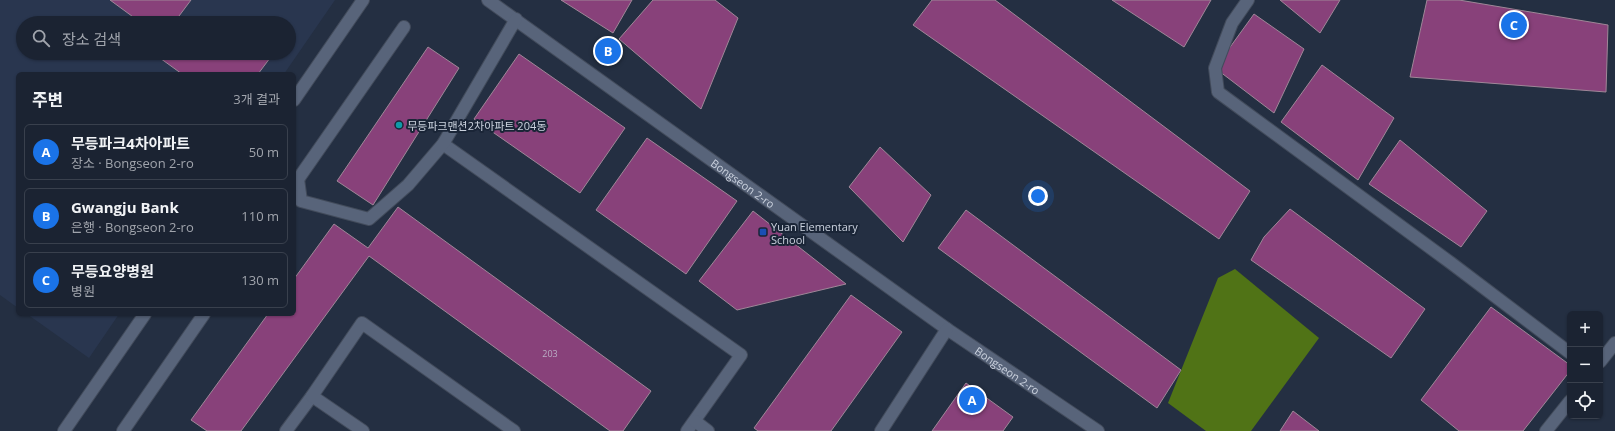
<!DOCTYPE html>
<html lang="ko">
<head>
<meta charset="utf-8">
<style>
  body { margin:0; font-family:"Open Sans","Noto Sans KR",sans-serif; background:#242b3a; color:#f1f3f6 }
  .controls { position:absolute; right:12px; bottom:12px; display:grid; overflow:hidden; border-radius:6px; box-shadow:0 1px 3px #0004 }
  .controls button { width:36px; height:36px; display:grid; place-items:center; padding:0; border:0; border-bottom:1px solid #39404d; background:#1b2332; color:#f1f3f6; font:20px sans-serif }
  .you { position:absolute; left:1038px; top:196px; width:14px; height:14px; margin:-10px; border:3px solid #fff; border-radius:50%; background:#1a73e8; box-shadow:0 0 0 6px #1a73e833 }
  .badge { display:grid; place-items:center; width:26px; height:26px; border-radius:50%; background:#1a73e8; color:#fff; font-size:13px; font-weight:700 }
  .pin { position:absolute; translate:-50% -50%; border:2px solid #fff; box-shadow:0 1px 4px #0006 }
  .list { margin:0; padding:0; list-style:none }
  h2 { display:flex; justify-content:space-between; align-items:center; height:52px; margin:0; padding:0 16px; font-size:17px }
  h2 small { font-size:13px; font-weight:400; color:#a0a4ac }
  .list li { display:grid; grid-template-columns:26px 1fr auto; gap:12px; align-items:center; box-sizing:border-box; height:56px; margin:0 8px 8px; padding:0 8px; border:1px solid #39404d; border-radius:6px }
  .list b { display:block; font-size:15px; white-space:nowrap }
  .list p { margin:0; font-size:13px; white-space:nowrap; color:#a0a4ac }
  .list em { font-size:13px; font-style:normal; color:#a0a4ac }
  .icon { flex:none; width:22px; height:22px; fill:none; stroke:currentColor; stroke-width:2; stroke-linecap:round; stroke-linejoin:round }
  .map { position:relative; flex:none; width:1615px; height:431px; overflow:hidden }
  .search { position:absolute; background:#1b2332; box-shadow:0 1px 3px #0004; left:16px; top:16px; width:280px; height:44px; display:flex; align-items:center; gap:10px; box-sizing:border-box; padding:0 14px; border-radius:22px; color:#a0a4ac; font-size:15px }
  .panel { position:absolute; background:#1b2332; box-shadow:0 1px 3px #0004; left:16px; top:72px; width:280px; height:244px; border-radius:6px }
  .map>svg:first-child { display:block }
  .built { fill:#29364f; fill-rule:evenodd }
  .forest { fill:#507316 }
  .building { fill:#88417a; stroke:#9f8798 }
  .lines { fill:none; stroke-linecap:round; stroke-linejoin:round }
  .minor-casing { stroke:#424b5b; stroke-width:14 }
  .minor { stroke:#58647a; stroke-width:12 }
  .culture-dot { fill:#0f9aa8; stroke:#1a2537; stroke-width:1.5 }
  .transit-dot { fill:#1a4fb4; stroke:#1a2537; stroke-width:1.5 }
  .labels { text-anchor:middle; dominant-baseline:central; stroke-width:4; stroke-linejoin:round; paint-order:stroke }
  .number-label { font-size:9px; fill:#baaec5 }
  .poi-label { font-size:11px; fill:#cbd2de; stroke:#1a2537; text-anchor:start }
  .street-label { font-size:11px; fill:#cbd2de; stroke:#1a2537 }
</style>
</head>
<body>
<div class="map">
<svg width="1615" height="431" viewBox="0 0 1615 431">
  <rect width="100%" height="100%" fill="#242f42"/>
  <path class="built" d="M0 0H335L284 74H18V308L0 295ZM23 23H289V53H23Z
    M27 314H119L89 358Z"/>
  <path class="forest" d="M1235 269 1319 338 1251 431H1206L1168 403 1218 278Z"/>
  <path class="building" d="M110 0H191L179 16 189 23H139L140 22Z
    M561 0H632L613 33Z
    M653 0H715L738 18 701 109 619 39Z
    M932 0H995L1250 191 1219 239 913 25Z
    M1112 0H1211L1184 47Z
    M1280 0H1340L1320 33Z
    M1427 0H1459L1608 25 1606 92 1410 77Z
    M1254 14 1304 49 1274 113 1215 68Z
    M428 47 459 68 373 205 337 181Z
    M153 53H230L234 55 236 53H263L270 58 258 74H182Z
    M519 54 625 128 580 193 474 119Z
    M1322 65 1394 118 1358 180 1281 122Z
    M647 138 737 201 686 274 596 210Z
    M1400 140 1487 211 1461 247 1369 184Z
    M880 147 931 195 903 242 849 187Z
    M398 207 651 391 623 431H610L369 256 241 431H207L191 420 268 314H294V279L334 224 368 248Z
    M1290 209 1425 309 1391 358 1251 260 1264 237Z
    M966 210 1181 370 1157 408 938 248Z
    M753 211 846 284 737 310 699 281Z
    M851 295 902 332 831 431H758L754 428Z
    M1491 307 1570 365V371L1523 431H1459L1421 400Z
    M966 383 1013 417 1003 431H932Z
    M1293 411 1319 431H1280Z"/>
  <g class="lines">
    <g class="minor-casing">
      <g id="minor">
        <path id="s1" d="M488 0 947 329 1098 431"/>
        <path d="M1248 0 1232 23 1215 68 1218 92 1451 263 1570 353"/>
        <path d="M294 100 363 0"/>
        <path d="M443 144 741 355 687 431"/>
        <path d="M298 179 301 201 369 219 408 185 443 144 516 19"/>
        <path d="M294 185 404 27"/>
        <path d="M1600 362 1615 343"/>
        <path d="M695 421 708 431"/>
        <path d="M64 431 145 314"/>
        <path d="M123 431 204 314"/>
        <path d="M286 431 312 396"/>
        <path d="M363 431 312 396 362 323 514 431"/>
        <path d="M881 431 947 329"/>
        <path d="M1546 431 1570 401"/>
      </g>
    </g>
    <use href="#minor" class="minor"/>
  </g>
  <circle class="culture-dot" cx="399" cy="125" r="4"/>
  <rect class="transit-dot" x="759" y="228" width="8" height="8" rx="2"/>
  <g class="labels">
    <g class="number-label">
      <text x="550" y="353">203</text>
    </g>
    <g class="poi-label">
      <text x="407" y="125">무등파크맨션2차아파트 204동</text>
      <text x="771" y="226">Yuan Elementary<tspan x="771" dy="13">School</tspan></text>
    </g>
    <g class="street-label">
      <text stroke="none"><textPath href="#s1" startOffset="314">Bongseon 2-ro</textPath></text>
      <text stroke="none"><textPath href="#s1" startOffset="638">Bongseon 2-ro</textPath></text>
    </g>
  </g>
</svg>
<div class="controls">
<button>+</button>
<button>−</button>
<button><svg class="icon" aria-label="locate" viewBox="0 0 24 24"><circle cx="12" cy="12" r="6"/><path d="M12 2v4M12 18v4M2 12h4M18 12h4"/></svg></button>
</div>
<div class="you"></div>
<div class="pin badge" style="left:972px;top:400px">A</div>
<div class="pin badge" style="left:608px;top:51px">B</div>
<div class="pin badge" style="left:1514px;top:25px">C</div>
<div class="search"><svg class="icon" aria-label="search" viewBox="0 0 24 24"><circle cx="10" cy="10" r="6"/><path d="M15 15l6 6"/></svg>장소 검색</div>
<section class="panel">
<h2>주변<small>3개 결과</small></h2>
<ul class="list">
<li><span class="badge">A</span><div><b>무등파크4차아파트</b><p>장소 · Bongseon 2-ro</p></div><em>50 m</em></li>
<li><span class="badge">B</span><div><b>Gwangju Bank</b><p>은행 · Bongseon 2-ro</p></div><em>110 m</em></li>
<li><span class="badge">C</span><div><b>무등요양병원</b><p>병원</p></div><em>130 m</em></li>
</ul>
</section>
</div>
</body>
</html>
